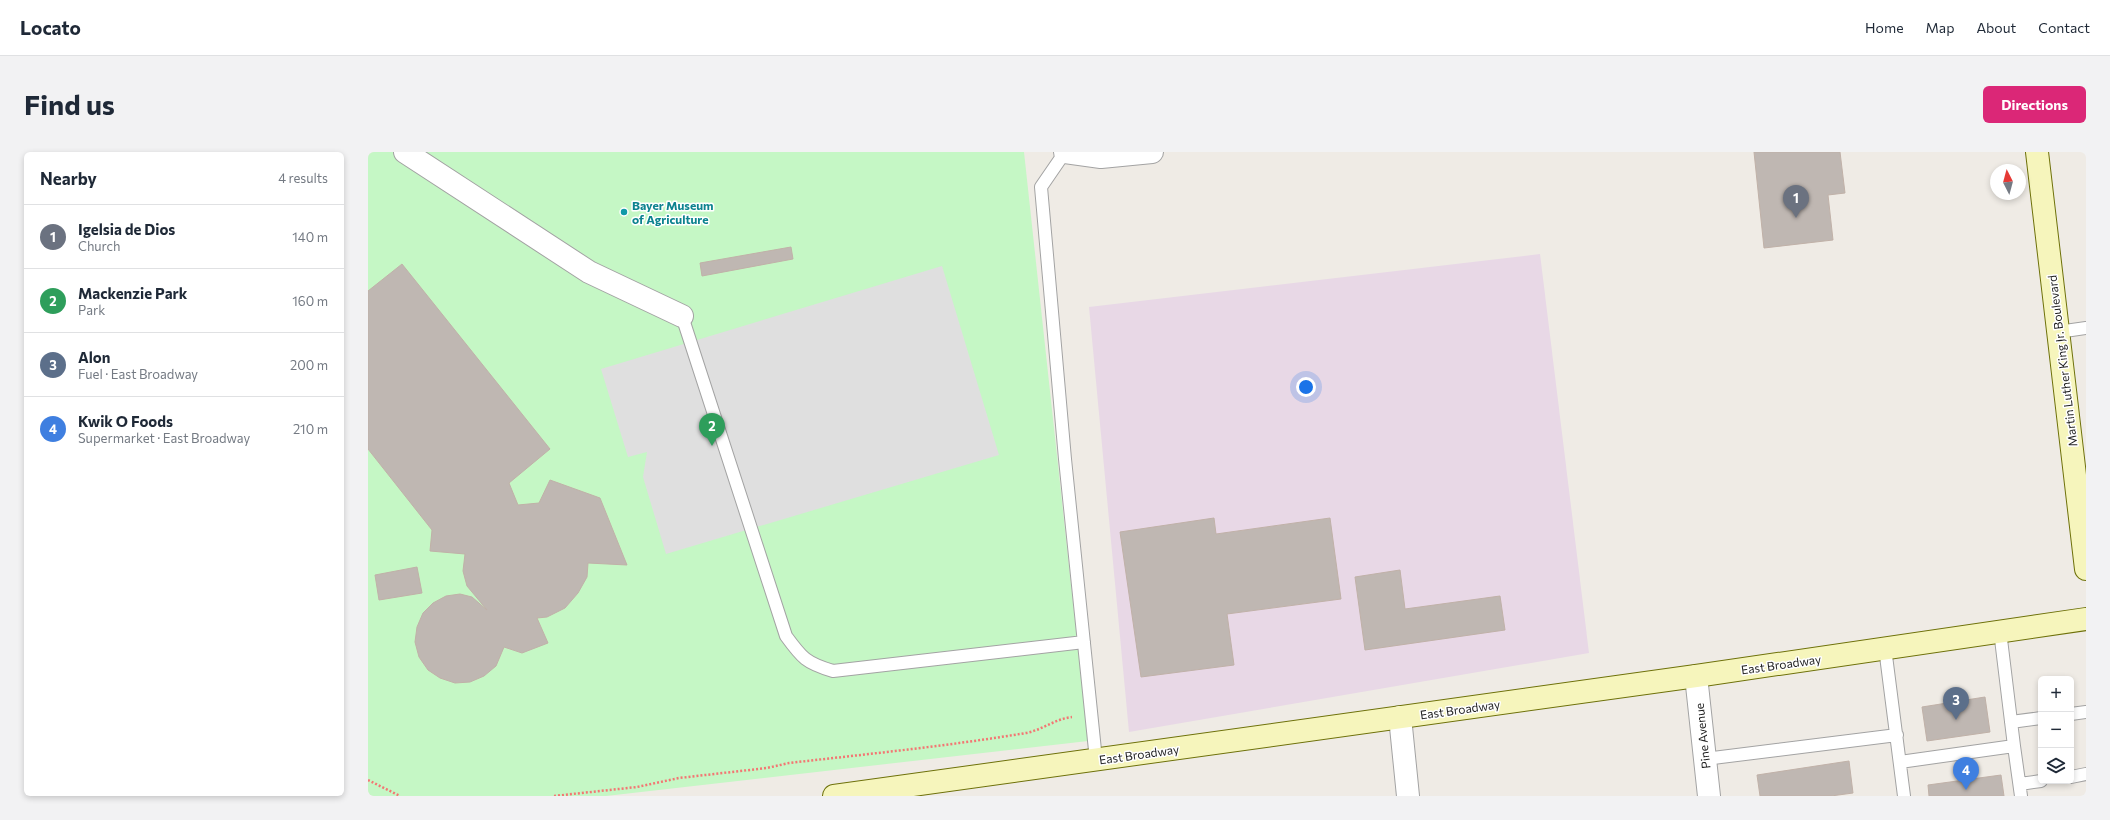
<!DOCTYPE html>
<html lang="en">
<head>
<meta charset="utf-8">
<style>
  body { margin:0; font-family:Commissioner,sans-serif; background:#f2f2f3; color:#1f2937 }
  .controls { position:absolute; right:12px; bottom:12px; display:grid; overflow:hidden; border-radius:6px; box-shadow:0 2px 6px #0003 }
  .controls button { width:36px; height:36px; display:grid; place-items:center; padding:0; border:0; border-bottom:1px solid #e0e1e3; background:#fff; color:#1f2937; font:20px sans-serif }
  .compass { position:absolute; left:1622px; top:12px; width:36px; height:36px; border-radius:50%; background:#fff; box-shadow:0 2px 6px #0003; rotate:354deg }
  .you { position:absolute; left:938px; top:235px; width:14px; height:14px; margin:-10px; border:3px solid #fff; border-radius:50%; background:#1a73e8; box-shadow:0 0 0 6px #1a73e833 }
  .badge { display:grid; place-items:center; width:26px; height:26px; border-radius:50%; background:#db2777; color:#fff; font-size:13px; font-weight:700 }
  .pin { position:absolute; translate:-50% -33px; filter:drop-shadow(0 1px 2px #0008) }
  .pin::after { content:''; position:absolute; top:21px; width:14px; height:12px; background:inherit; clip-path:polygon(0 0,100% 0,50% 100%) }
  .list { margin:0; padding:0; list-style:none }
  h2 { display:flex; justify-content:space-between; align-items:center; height:52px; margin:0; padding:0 16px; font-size:17px }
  h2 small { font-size:13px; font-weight:400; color:#747a83 }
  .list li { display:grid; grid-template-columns:26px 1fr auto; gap:12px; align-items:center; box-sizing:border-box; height:64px; padding:0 16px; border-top:1px solid #e0e1e3 }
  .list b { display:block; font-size:15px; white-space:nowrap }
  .list p { margin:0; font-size:13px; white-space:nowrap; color:#747a83 }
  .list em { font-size:13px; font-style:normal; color:#747a83 }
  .icon { flex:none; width:22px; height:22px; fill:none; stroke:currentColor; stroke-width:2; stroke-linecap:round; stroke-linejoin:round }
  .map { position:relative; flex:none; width:1718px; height:644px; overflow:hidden; border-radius:6px }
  header { display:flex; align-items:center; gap:24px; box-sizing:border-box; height:56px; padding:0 20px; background:#fff; border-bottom:1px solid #e0e1e3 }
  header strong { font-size:19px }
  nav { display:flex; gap:22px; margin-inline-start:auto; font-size:14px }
  .intro { display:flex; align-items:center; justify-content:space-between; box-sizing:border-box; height:96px; padding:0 24px }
  h1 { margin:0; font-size:28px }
  .button { padding:10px 18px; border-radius:6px; background:#db2777; color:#fff; font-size:14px; font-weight:700 }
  main { display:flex; gap:24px; padding:0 24px }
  aside { flex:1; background:#fff; border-radius:6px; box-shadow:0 2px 6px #0003 }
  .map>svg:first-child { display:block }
  .industrial { fill:#e8d8e6 }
  .park { fill:#c5f7c5 }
  .parking { fill:#dfdfdf }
  .building { fill:#bfb7b2; stroke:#c0b1a8 }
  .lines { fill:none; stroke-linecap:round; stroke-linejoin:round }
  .lane-casing { stroke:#a3a3a3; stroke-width:14 }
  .street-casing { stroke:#a3a3a3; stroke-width:24 }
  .secondary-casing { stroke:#6e710a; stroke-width:24 }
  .path { stroke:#f37673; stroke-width:2.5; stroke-dasharray:2 2; stroke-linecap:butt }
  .lane { stroke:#fff; stroke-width:12 }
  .street { stroke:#fff; stroke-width:22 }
  .secondary { stroke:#f6f5bc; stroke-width:22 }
  .culture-dot { fill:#0f9aa8; stroke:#fff; stroke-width:1.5 }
  .labels { text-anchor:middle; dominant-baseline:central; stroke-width:3; stroke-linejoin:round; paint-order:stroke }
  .culture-label { font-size:12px; font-weight:bold; fill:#0d838f; stroke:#fff; text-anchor:start }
  .street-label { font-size:12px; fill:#1f1f1f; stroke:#fff }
</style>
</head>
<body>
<header>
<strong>Locato</strong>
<nav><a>Home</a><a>Map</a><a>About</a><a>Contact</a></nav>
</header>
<div class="intro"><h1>Find us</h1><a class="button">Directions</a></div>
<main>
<aside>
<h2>Nearby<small>4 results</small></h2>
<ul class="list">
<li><span class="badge" style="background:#6b7280">1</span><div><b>Igelsia de Dios</b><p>Church</p></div><em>140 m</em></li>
<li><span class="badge" style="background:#2e9e5b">2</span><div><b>Mackenzie Park</b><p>Park</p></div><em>160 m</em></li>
<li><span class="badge" style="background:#5c6f8a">3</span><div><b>Alon</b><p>Fuel · East Broadway</p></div><em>200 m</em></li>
<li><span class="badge" style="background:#3f7fe0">4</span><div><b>Kwik O Foods</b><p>Supermarket · East Broadway</p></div><em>210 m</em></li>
</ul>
</aside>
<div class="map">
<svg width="1718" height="644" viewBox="0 0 1718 644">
  <rect width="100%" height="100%" fill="#efebe5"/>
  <path class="industrial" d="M1172 102 1221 501 761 580 721 155Z"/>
  <path class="park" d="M0 0H656L720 589 238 644H0Z"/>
  <path class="parking" d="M574 114 631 303 298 402 275 325 279 300 260 305 233 217Z"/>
  <path class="building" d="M1386 0H1472L1477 41 1460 43 1465 88 1396 96Z
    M423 95 425 107 334 124 332 111Z
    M34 112 182 297 141 331 150 353 171 351 182 328 232 346 259 413 220 411 219 425 210 441 197 456 179 465 169 466 180 491 154 501 136 495 128 514 116 524 102 530 87 531 72 526 60 518 51 505 47 490 49 475 55 461 65 451 78 444 92 442 104 445 119 458 99 434 95 419 97 402 62 399 64 378 0 297V139Z
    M846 366 848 382 962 366 973 447 859 462 866 513 773 525 752 380Z
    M49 415 54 441 11 448 7 423Z
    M1032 418 1037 457 1132 444 1137 478 997 498 987 425Z
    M1617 545 1622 580 1559 589 1554 555Z
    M1481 609 1485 641 1463 644H1392L1389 623Z
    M1633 623 1636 644H1561L1560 633Z"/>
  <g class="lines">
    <g class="lane-casing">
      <path id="lane" d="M697 0 673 35 697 307 728 608
        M314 164 418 484C434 506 438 511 465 519L716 490
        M1690 180 1718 176
        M1517 496 1536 644
        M1703 562 1718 560
        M1643 570 1673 566
        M1646 594 1653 644
        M1337 607 1529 583
        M1532 610 1646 594 1632 479
        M1703 625 1718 622
        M1652 632 1673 629"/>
    </g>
    <g class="street-casing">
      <path id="street" d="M37 0 221 120 314 164
        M697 0 733 5 784 0
        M1328 524 1341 644
        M1032 565 1040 644"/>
    </g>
    <g class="secondary-casing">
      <path id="secondary" d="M1669 0 1718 417
        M466 644 1328 524 1718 467"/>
    </g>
    <path class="path" d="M0 628 32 644
      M186 644 269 635 311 626 399 616 421 611C500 602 580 594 658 581 674 578 687 567 704 565"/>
    <use href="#lane" class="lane"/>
    <use href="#street" class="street"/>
    <use href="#secondary" class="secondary"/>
  </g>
  <circle class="culture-dot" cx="256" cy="60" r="4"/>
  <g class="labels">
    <g class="culture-label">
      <text x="264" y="53">Bayer Museum<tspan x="264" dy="14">of Agriculture</tspan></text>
    </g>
    <g class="street-label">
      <text transform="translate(1694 209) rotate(-97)">Martin Luther King Jr. Boulevard</text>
      <text transform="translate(1413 512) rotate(-8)">East Broadway</text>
      <text transform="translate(1092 557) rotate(-8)">East Broadway</text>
      <text transform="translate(1334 584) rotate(-96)">Pine Avenue</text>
      <text transform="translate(771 602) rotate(-8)">East Broadway</text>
    </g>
  </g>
</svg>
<div class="controls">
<button>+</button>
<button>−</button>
<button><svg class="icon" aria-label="layers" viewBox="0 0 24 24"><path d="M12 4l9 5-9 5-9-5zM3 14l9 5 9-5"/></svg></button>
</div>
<svg class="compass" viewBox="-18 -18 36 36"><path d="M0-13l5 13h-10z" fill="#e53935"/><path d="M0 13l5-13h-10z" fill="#747a83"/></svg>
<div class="you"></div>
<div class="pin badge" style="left:1428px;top:66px;background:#6b7280">1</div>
<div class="pin badge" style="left:344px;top:294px;background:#2e9e5b">2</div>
<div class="pin badge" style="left:1588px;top:568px;background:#5c6f8a">3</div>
<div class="pin badge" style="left:1598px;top:638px;background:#3f7fe0">4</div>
</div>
</main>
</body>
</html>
